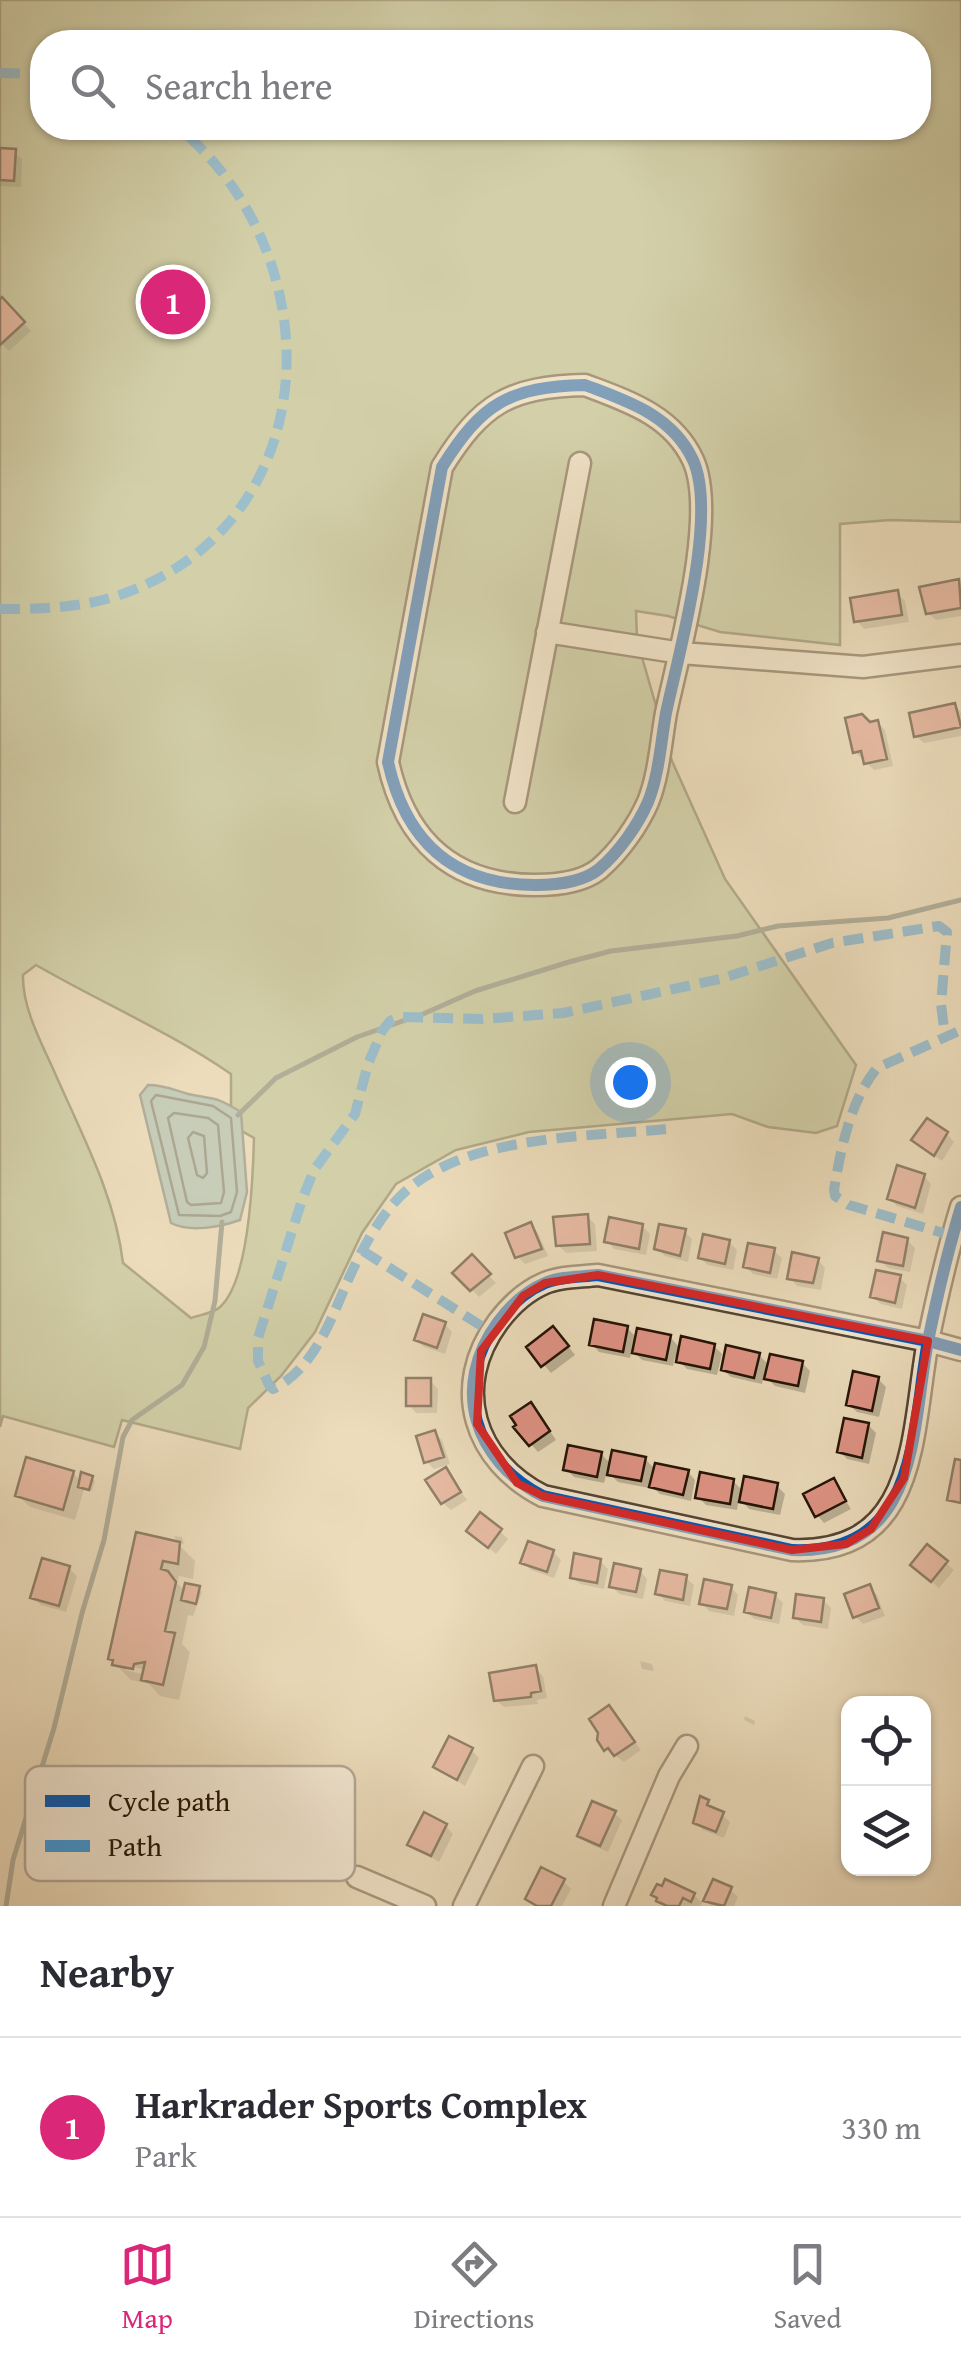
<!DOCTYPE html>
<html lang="en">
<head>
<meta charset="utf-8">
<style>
  body { margin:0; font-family:"Gentium Book Plus",serif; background:#f2f2f3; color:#2b2b33 }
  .controls { position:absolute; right:30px; bottom:30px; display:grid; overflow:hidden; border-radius:20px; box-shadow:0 2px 8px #0004 }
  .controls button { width:90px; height:90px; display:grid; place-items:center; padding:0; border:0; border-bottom:2px solid #e1e1e2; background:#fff; color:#2b2b33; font:50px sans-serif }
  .you { position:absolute; left:630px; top:1082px; width:35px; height:35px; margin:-25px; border:8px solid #fff; border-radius:50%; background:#1a73e8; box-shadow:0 0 0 15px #1a73e833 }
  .badge { display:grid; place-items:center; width:65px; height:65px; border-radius:50%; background:#db2777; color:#fff; font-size:32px; font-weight:700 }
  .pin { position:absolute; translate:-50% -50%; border:5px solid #fff; box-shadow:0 2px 10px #0006 }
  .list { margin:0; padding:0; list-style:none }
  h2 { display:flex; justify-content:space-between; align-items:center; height:130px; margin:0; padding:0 40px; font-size:42px }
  h2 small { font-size:32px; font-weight:400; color:#7c7c81 }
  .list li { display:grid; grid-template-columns:65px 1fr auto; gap:30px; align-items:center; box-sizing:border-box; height:180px; padding:0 40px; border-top:2px solid #e1e1e2 }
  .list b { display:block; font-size:38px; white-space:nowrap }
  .list p { margin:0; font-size:32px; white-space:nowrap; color:#7c7c81 }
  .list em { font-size:32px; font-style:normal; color:#7c7c81 }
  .icon { flex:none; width:55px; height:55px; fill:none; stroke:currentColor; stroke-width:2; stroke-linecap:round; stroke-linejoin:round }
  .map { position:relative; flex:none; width:961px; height:1906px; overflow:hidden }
  .search { position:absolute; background:#fff; box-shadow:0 2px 8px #0004; left:30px; right:30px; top:30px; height:110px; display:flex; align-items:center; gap:25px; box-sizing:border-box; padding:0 35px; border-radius:40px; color:#7c7c81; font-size:38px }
  .sheet { height:310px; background:#fff }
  nav { display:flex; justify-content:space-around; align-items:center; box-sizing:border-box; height:140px; border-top:2px solid #e1e1e2; background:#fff; font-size:28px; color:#7c7c81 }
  nav a { display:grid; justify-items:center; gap:5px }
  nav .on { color:#db2777 }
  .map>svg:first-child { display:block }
  .green { fill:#b3c293; stroke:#6a6a4c; stroke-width:2.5; fill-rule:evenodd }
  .water { fill:#9abab7; stroke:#6a7770; stroke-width:2.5 }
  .shadow { fill:#0003; fill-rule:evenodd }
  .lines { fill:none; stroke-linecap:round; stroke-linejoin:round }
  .shore { stroke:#5e665e; stroke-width:2.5 }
  .stream { stroke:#6a7770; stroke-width:5 }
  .building { fill:#e09385; stroke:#221205; stroke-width:2.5 }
  .minor-casing { stroke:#544432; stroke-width:25 }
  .minor { stroke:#f3e8d3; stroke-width:20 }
  .quiet { stroke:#3c9add; stroke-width:10; stroke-dasharray:20 10; stroke-linecap:butt }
  .cycleway-casing { stroke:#f3e8d3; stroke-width:19 }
  .cycleway { stroke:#0057b8; stroke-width:12 }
  .marked { fill:none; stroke:#d62828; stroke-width:8; stroke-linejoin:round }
  .key { fill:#f3e8d3; stroke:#b4a895; stroke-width:2.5 }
  .key-label { font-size:28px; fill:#221205 }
</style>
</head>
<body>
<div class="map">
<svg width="961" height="1906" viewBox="0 0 961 1906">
  <rect width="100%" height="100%" fill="#ecdcbb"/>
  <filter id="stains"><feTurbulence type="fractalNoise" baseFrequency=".002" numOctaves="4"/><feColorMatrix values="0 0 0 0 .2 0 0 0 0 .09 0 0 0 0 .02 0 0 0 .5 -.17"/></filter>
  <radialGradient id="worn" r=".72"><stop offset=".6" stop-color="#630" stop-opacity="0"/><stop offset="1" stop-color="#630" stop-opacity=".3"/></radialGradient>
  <path class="green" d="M0 0H961V522L890 520 840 524V645L720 632 668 616 636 611 637 640 672 761 725 879 856 1065 837 1126 816 1133 768 1127 732 1114 529 1132 456 1150 396 1184 362 1233 315 1332 281 1376 248 1408 240 1449 122 1420 114 1447 3 1416 0 1427ZM42 42H918V128H42ZM36 965C100 1002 170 1032 231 1074V1125L254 1138C253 1177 249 1281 220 1307 214 1313 199 1315 191 1318L123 1263C115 1195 81 1133 54 1071 41 1042 22 1007 23 975Z"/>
  <path class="water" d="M148 1085C164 1085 174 1090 188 1094 216 1100 215 1096 241 1112L247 1192 240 1220C220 1227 190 1233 171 1223L140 1095Z"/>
  <path class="shadow" d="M0 151 14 152 22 159 21 187 0 186Z
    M2 300 31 331 9 351 0 342Z
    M958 582 961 585V616L936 620 928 613Z
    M897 593 905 601 909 622 864 629 857 621Z
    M955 705 961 712V736L924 743 916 736Z
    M877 722 885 730 893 766 874 770 855 752 869 724Z
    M947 1134 954 1142 942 1161 922 1147Z
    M924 1176 931 1184 923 1214 897 1206 890 1198Z
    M587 1216 595 1224 597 1251 566 1253 558 1245Z
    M530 1225 538 1233 548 1256 525 1264 517 1256Z
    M642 1226 650 1234 646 1255 614 1249 607 1241Z
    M684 1231 692 1239 688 1262 665 1256 657 1248Z
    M907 1240 915 1248 910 1272 888 1268 880 1260Z
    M729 1242 737 1250 733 1270 708 1265 700 1258Z
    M774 1251 782 1258 777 1279 753 1274 745 1266Z
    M472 1258 496 1283 479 1297 456 1273Z
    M818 1260 825 1268 821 1290 797 1286 790 1278Z
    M899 1277 907 1285 902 1309 881 1304 873 1297Z
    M445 1324 452 1332 445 1354 424 1347 416 1340Z
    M627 1328 637 1338 670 1337 681 1349 714 1346 722 1354 717 1375 687 1369 675 1357 673 1366 642 1360 632 1350 630 1358 599 1352 592 1344Z
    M561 1337 575 1355 551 1373 529 1347Z
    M759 1355 770 1366 802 1363 810 1371 805 1393 775 1386 764 1375 762 1384 731 1377 723 1370Z
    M878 1379 886 1387 879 1417 857 1412 849 1405Z
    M430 1381 438 1389 437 1413H416L409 1405Z
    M538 1413 556 1440 538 1452 531 1444Z
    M868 1425 876 1433 869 1464 847 1459 840 1451Z
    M434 1433 442 1440 450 1464 434 1469 427 1462Z
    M601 1454 612 1465 645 1459 656 1470 688 1472 695 1480 691 1501 660 1494 649 1484V1488L618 1482 607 1471 604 1483 574 1477 566 1469Z
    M445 1471 467 1500 451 1510 443 1503Z
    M73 1473 82 1482 92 1478 95 1481 92 1491 84 1489 75 1520 30 1507 18 1495Z
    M733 1481 744 1492 777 1486 785 1494 780 1515 749 1509 739 1498 737 1510 706 1505 698 1497Z
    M833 1481 851 1509 824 1523 817 1515Z
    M500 1531 508 1539 496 1554 476 1538Z
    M138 1535 179 1545 195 1561 193 1579 179 1576 177 1583 186 1592 199 1589 202 1592 193 1616 188 1615 182 1644 190 1652 179 1700 160 1696 149 1684 131 1680 115 1664ZM126 1665 146 1670 145 1675 126 1670Z
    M174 1536 182 1537 184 1544 177 1542Z
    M553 1552 561 1560 554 1578 531 1570 523 1563Z
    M600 1561 608 1569 604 1589 580 1584 572 1577Z
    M946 1563 954 1570 939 1588 921 1573Z
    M69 1568 77 1576 66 1612 41 1605 33 1597Z
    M640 1571 647 1579 643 1599 619 1594 612 1586Z
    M686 1578 694 1585 690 1606 665 1601 658 1593Z
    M731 1587 738 1595 734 1616 709 1611 702 1603Z
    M869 1587 877 1595 885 1616 863 1624 855 1616Z
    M775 1595 783 1603 779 1624 754 1619 746 1612Z
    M823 1600 831 1608 828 1629 803 1625 795 1618Z
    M640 1661 652 1664 654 1671 642 1669Z
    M535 1668 543 1676 547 1698 537 1700 538 1704 504 1707 496 1700Z
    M609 1708 641 1750 624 1762 606 1749Z
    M745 1716 755 1721 754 1725 744 1720Z
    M471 1750 479 1758 465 1786 436 1767Z
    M708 1802 730 1822 724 1838 703 1830 695 1822Z
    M614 1813 622 1820 608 1852 588 1843 580 1835Z
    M446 1826 453 1834 439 1862 410 1844Z
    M563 1881 571 1889 562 1906H535L528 1899Z
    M731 1890 738 1897 734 1906H711L706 1901Z
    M694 1895 702 1903 700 1906H668L662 1903Z"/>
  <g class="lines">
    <path class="shore" d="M156 1095 213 1106 231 1118 237 1192 231 1212 220 1216 179 1215 151 1101Z
      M174 1113 208 1118 218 1125 224 1192 221 1203 191 1205 187 1202 168 1118Z
      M193 1132 204 1136 207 1173 203 1178 197 1175 188 1138Z"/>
    <path class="stream" d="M238 1115 276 1078 357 1037 423 1014 475 991 569 962 611 951 737 936 778 926 888 918 961 900
      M6 1906 13 1860 54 1728 82 1613 104 1540 123 1437 132 1420 182 1385 204 1347 215 1301 222 1222"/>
  </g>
  <path class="building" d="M0 148 16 149 14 181 0 180Z
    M2 297 25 322 0 345V299Z
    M959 579 961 608 926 614 919 587Z
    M898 590 902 615 854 622 850 598Z
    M955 703 961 727 914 737 909 713Z
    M862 714 870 722 878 720 887 759 864 764 861 751 853 753 845 718Z
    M927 1118 948 1132 934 1156 911 1140Z
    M897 1165 925 1174 915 1208 887 1199Z
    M588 1214 590 1244 556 1246 553 1217Z
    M609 1217 643 1224 639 1249 604 1242Z
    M531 1222 542 1249 515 1258 505 1233Z
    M659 1224 686 1229 680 1256 654 1249Z
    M883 1232 908 1238 903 1266 877 1261Z
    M703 1234 730 1240 725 1264 698 1258Z
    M748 1243 775 1248 770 1273 743 1267Z
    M792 1252 819 1258 813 1283 787 1279Z
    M472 1254 491 1274 470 1291 452 1273Z
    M876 1270 901 1275 895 1303 870 1297Z
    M423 1314 446 1322 437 1348 414 1340Z
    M594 1319 628 1326 623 1352 589 1345Z
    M553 1326 569 1346 541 1367 526 1347Z
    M637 1328 671 1335 666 1360 632 1353Z
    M681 1336 715 1344 710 1369 676 1362Z
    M726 1345 760 1353 754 1378 721 1370Z
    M770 1354 803 1361 798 1386 764 1379Z
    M853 1371 879 1377 872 1411 846 1405Z
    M406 1378H431V1406H406Z
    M531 1402 550 1431 529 1446 513 1427 516 1425 510 1416Z
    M844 1418 869 1423 862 1458 837 1452Z
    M435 1430 444 1457 424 1463 416 1436Z
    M568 1445 602 1452 597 1477 563 1470Z
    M612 1450 646 1457 641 1481 607 1475Z
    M26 1457 74 1471 63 1510 15 1496Z
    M955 1459 961 1460V1503L947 1500Z
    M655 1463 689 1470 683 1495 649 1487Z
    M446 1467 461 1492 441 1504 425 1480Z
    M81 1472 93 1476 89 1490 78 1487Z
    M700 1472 734 1479 730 1504 695 1498Z
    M744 1476 778 1483 773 1509 739 1502Z
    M834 1478 846 1501 815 1517 803 1494Z
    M480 1512 502 1529 488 1548 466 1531Z
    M136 1532 180 1542 178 1564 163 1561 161 1569 168 1571 176 1582 165 1631 175 1633 163 1685 141 1680 145 1662 134 1664 133 1669 112 1665 113 1660 108 1659Z
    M528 1541 554 1550 547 1572 520 1563Z
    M927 1544 948 1561 931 1582 910 1565Z
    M574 1553 601 1559 597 1583 570 1578Z
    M42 1558 70 1566 59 1606 30 1598Z
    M614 1563 641 1569 636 1592 609 1587Z
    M660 1570 687 1575 683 1600 655 1594Z
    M704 1579 732 1585 727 1609 699 1604Z
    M185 1583 200 1586 196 1604 181 1600Z
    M870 1584 879 1608 853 1618 844 1594Z
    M749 1587 776 1593 771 1618 744 1612Z
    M796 1594 824 1598 821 1622 793 1618Z
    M536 1665 541 1691 531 1693V1697L494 1701 489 1673Z
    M609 1705 635 1742 614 1756 608 1748 604 1751 597 1740 598 1733 589 1719Z
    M449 1736 473 1748 457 1780 433 1767Z
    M700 1796 709 1800 707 1805 724 1812 716 1832 693 1823Z
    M592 1801 616 1811 600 1846 577 1836Z
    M424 1812 447 1824 431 1856 407 1845Z
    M541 1867 565 1879 551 1906H537L525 1899Z
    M665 1879 695 1893 691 1902 683 1898 679 1906H667L656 1901 657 1898 651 1895 657 1884 662 1886Z
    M713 1879 732 1887 724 1906 703 1901Z"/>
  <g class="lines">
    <g class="minor-casing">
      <path id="minor" d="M585 385C627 401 672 415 693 460 718 515 679 652 666 713 661 741 659 775 648 802 638 825 619 852 599 869 583 882 555 885 535 885 452 885 405 840 388 762L442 467C482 403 509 387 585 385Z
        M547 632 681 653 863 667 961 655
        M515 802 580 463
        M961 1207C948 1250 937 1297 928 1341 911 1432 920 1555 792 1550L543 1496C474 1461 450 1387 498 1322 510 1306 526 1291 545 1283 561 1276 581 1277 598 1275L928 1341 961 1350
        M357 1877 425 1906
        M464 1906 533 1766
        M614 1906 669 1776 687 1746"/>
    </g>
    <use href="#minor" class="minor"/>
    <path class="quiet" d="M0 73 42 74
      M0 609C44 609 86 608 128 592 329 516 331 255 179 128
      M666 1129C587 1137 472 1135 408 1189 381 1212 360 1252 346 1285 329 1324 313 1369 273 1389L269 1385 258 1361V1338L302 1200 314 1170 355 1114 368 1064 382 1031 390 1021 399 1017 483 1019 563 1013 720 979 832 943 939 926 947 932 941 1004 945 1037
      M953 1236 849 1205 835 1196 834 1190C841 1148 850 1101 877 1068L961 1030
      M363 1251 491 1332"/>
    <g class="cycleway-casing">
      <path id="cycleway" d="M585 385C627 401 672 415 693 460 718 515 679 652 666 713 661 741 659 775 648 802 638 825 619 852 599 869 583 882 555 885 535 885 452 885 405 840 388 762L442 467C482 403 509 387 585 385Z
        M961 1207C948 1250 937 1297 928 1341 911 1432 920 1555 792 1550L543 1496C474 1461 450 1387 498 1322 510 1306 526 1291 545 1283 561 1276 581 1277 598 1275L928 1341 961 1350"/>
    </g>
    <use href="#cycleway" class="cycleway"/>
  </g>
  <path d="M0 0H961V1906H0ZM598 1275 928 1341 904 1478 871 1529 846 1544 792 1550 543 1496 517 1483 477 1424 481 1351 523 1296 545 1283Z" fill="#ecdcbb" fill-opacity=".55" fill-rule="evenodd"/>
  <path class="marked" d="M598 1275 928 1341 904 1478 871 1529 846 1544 792 1550 543 1496 517 1483 477 1424 481 1351 523 1296 545 1283Z"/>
  <rect x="25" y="1766" width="330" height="115" rx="15" class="key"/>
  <rect x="45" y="1795" width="45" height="12" fill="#0057b8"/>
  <rect x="45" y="1840" width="45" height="12" fill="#3c9add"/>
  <g class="key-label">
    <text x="108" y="1811">Cycle path</text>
    <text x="108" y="1856">Path</text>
  </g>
  <rect width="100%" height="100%" filter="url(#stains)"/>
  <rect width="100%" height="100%" fill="url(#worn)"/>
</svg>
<div class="controls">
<button><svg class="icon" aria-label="locate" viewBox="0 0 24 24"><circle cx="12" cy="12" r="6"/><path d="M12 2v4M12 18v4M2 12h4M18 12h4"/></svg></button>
<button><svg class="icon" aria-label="layers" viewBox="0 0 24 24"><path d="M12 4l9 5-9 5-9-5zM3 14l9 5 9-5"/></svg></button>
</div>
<div class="you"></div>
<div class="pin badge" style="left:173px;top:302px">1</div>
<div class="search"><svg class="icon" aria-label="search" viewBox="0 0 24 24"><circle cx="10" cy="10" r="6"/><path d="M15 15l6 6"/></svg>Search here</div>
</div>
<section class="sheet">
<h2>Nearby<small></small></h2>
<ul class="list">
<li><span class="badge">1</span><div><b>Harkrader Sports Complex</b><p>Park</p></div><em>330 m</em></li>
</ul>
</section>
<nav>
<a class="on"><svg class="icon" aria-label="map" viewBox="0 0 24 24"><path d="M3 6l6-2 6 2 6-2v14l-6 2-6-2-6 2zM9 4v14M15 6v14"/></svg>Map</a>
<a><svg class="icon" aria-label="directions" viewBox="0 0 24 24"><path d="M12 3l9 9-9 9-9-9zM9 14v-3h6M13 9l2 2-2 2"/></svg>Directions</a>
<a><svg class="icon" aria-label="saved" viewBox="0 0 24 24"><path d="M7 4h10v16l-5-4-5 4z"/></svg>Saved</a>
</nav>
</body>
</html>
